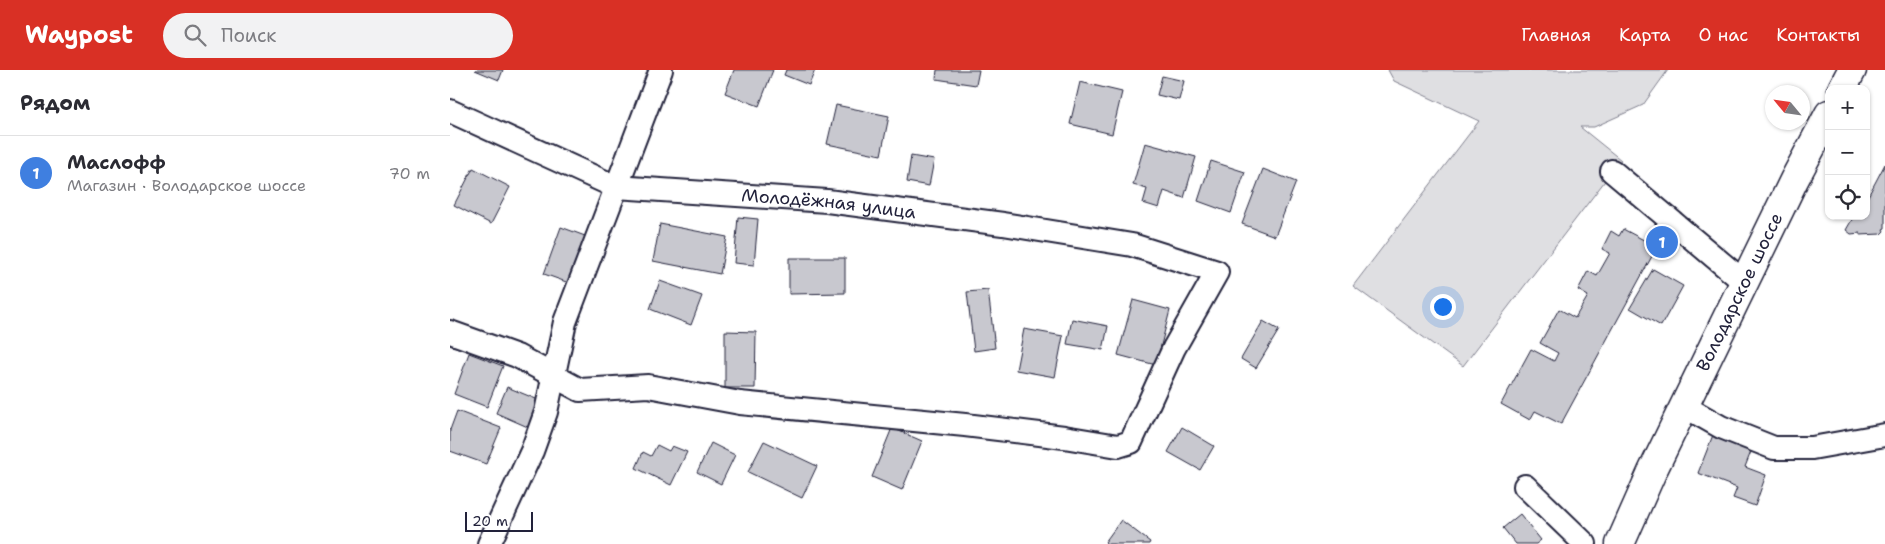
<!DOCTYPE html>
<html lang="ru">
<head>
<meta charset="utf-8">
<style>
  body { margin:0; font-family:"Shantell Sans",sans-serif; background:#f2f2f3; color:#2b2b33 }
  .controls { position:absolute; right:15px; top:15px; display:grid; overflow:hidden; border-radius:10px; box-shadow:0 1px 4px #0004 }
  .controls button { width:45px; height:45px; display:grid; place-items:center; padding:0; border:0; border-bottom:1px solid #e1e1e2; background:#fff; color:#2b2b33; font:25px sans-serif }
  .compass { position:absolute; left:1315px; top:15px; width:45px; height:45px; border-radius:50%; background:#fff; box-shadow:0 1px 4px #0004; rotate:299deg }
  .scale { position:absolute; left:15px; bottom:12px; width:68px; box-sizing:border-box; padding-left:5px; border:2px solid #22223b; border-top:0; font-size:14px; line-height:18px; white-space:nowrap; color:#22223b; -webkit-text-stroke:4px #fff; paint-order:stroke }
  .you { position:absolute; left:992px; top:236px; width:18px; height:18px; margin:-12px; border:4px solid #fff; border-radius:50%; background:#1a73e8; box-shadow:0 0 0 8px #1a73e833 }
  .badge { display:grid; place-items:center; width:32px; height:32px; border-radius:50%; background:#d93025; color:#fff; font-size:16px; font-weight:700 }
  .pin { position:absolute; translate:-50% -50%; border:2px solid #fff; box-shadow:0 1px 5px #0006 }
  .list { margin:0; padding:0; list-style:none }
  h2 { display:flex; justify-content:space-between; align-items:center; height:65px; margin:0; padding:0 20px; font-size:21px }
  h2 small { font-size:16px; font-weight:400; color:#7c7c81 }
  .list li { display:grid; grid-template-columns:32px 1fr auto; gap:15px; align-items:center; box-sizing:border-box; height:75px; padding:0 20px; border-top:1px solid #e1e1e2 }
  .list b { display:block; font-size:19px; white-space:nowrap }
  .list p { margin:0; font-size:16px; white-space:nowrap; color:#7c7c81 }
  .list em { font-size:16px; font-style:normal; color:#7c7c81 }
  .icon { flex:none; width:28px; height:28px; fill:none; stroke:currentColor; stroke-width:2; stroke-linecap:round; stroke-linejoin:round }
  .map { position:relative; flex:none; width:1435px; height:474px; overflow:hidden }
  header { display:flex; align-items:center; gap:30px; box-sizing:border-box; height:70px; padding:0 25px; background:#d93025; color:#fff }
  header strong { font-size:24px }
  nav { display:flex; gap:28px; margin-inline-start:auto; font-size:18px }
  .search { width:350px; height:45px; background:#f2f2f3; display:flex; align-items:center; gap:12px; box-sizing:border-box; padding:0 18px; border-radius:28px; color:#7c7c81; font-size:19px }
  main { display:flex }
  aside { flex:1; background:#fff }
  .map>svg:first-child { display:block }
  .green { fill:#dfdfe2; stroke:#80808e }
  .building { fill:#c8c8cf; stroke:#22223b }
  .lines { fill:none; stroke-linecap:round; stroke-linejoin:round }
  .minor-casing { stroke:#22223b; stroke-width:26 }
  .major-casing { stroke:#22223b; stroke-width:31 }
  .minor { stroke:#fff; stroke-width:22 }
  .major { stroke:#fff; stroke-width:28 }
  .labels { text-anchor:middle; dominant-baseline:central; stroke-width:4; stroke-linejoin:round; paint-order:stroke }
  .street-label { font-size:18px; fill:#22223b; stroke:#fff }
</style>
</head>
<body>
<header>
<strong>Waypost</strong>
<div class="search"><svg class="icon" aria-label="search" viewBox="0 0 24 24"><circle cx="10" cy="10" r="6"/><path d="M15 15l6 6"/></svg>Поиск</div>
<nav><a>Главная</a><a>Карта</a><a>О нас</a><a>Контакты</a></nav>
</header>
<main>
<aside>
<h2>Рядом<small></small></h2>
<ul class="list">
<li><span class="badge" style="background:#3f7fe0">1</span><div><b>Маслофф</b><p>Магазин · Володарское шоссе</p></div><em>70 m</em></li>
</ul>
</aside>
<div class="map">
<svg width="1435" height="474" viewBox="0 0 1435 474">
  <rect width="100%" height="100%" fill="#fff"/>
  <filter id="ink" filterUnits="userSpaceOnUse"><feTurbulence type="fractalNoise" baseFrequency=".02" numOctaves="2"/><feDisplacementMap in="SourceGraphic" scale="10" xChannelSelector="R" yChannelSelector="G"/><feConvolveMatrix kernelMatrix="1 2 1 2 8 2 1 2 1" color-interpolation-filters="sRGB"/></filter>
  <g filter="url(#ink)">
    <path class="green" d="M938 0H1218L1193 35 1144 57H1130L1171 90 1013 296 903 216 1029 51 944 11Z"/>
    <path class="building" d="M25 0H53L49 10Z
      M284 0H323L309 36 275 23Z
      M336 0H365L359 15 334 5Z
      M487 0H529L526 15 486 9Z
      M712 6 734 11 729 30 707 25Z
      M630 12 672 22 662 64 620 54Z
      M386 35 439 46 431 85 377 74Z
      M695 73 746 87 734 128 714 121 709 138 693 133 697 119 683 115Z
      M461 86 484 90 479 116 457 112Z
      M761 91 795 102 781 143 748 131Z
      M1435 94V158L1433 159 1434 161 1431 164 1410 165V163L1401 164 1396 160 1404 146H1416V130Z
      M23 98 60 117 41 154 4 135Z
      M813 99 846 112 825 166 792 154Z
      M288 147 308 149 304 195 284 193Z
      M210 154 277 167 270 204 203 191Z
      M111 157 135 166 119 213 94 204Z
      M1173 159 1207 177 1111 354 1085 341 1080 350 1051 334 1081 279 1104 291 1108 283 1090 273 1109 239 1125 248 1138 226 1128 220 1138 201 1147 206 1160 183 1152 179 1161 161 1169 166Z
      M339 188H395V223L339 224Z
      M1203 199 1233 216 1211 256 1180 238Z
      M210 211 252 226 241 255 200 239Z
      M538 220 545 278 524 281 517 222Z
      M683 230 720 240 706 295 668 285Z
      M622 249 658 256 653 280 617 274Z
      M813 251 829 260 806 298 791 289Z
      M574 259 613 266 605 307 566 300Z
      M275 261 306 262 305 318H275Z
      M19 283 53 296 37 337 4 324Z
      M57 317 91 331 80 358 46 343Z
      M7 341 51 358 36 394 0 381V360Z
      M732 357 764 376 750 400 718 382Z
      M442 358 472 371 452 420 422 407Z
      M1263 365 1302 379 1295 397 1316 405 1305 436 1283 428 1287 418 1248 403Z
      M314 371 367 396 352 428 298 402Z
      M261 373 285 385 271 414 247 402Z
      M207 375 219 381 222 376 237 382 221 415 186 398 193 382 201 386Z
      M1070 444 1091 470 1086 474H1066L1053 458Z
      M671 450 700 472 699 474H657L655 472Z"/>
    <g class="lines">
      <g class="minor-casing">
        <g id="minor">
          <path id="s1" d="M0 41 166 117 377 131 553 154 682 175 767 202 724 278 681 372 668 376 614 367 515 355 290 333 198 316 130 320 67 286 0 262"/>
          <path d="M1162 101 1294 212"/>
          <path d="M1234 336 1271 357 1324 378H1362L1435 365"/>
          <path d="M1075 416 1135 474"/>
          <path d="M39 474 82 381 96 342 115 252 211 0"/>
        </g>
      </g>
      <g class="major-casing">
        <g id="major">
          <path d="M1392 19 1402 0"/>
          <path id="s2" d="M1170 474 1202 402 1344 110 1379 44"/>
        </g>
      </g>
      <use href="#minor" class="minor"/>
      <use href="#major" class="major"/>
    </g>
  </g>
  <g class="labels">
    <g class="street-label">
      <text stroke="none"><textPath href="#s1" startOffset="396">Молодёжная улица</textPath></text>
      <text stroke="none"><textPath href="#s2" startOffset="279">Володарское шоссе</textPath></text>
    </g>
  </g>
</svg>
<div class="controls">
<button>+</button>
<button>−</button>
<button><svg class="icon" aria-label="locate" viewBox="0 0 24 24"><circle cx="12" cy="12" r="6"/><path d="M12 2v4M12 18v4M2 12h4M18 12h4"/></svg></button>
</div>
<svg class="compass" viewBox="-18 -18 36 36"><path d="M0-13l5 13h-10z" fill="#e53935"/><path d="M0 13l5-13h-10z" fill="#7c7c81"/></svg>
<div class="scale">20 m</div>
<div class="you"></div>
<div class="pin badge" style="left:1212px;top:172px;background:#3f7fe0">1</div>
</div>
</main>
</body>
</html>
